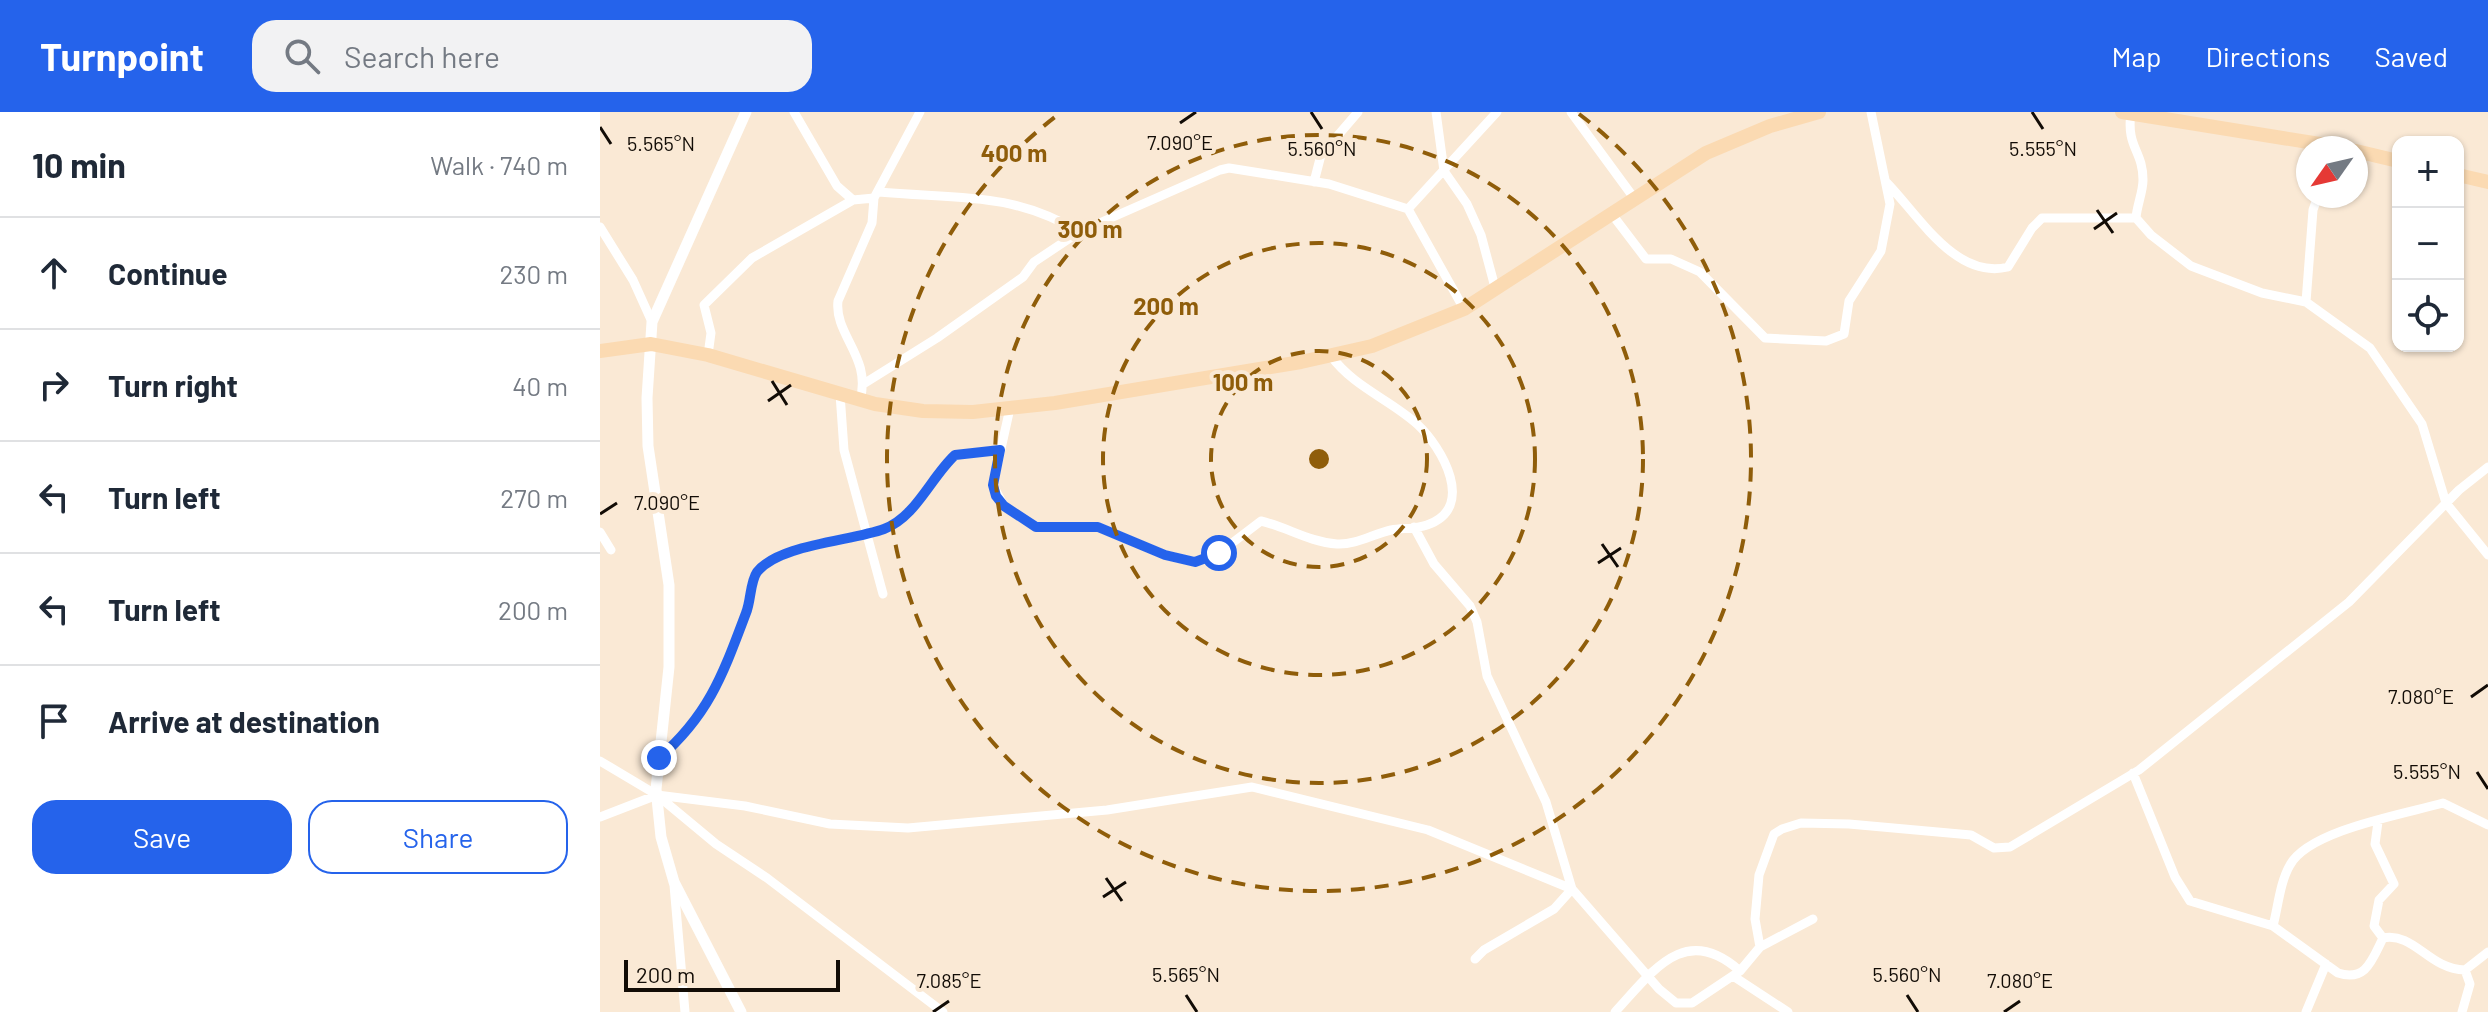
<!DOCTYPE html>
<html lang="en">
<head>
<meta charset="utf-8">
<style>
  body { margin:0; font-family:Barlow,sans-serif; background:#f2f2f3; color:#1f2937 }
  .controls { position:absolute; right:24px; top:24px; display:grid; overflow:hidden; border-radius:16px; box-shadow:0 2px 6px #0004 }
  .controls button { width:72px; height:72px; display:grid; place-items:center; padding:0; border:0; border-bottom:2px solid #e0e1e3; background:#fff; color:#1f2937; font:40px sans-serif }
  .compass { position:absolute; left:1696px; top:24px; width:72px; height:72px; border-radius:50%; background:#fff; box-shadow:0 2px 6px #0004; rotate:236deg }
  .scale { position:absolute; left:24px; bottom:20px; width:216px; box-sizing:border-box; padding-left:8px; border:4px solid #120c06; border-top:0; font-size:22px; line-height:28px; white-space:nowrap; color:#120c06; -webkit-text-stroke:6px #fae9d5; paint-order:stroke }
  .stop { position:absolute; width:24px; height:24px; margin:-18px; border:6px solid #2563eb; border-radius:50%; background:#fff }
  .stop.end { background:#2563eb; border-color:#fff; box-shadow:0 2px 8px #0008 }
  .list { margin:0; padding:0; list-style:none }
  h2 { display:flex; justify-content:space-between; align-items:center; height:104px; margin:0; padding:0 32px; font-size:34px }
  h2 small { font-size:26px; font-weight:400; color:#747a83 }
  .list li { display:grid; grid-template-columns:52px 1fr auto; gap:24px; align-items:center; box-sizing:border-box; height:112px; padding:0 32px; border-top:2px solid #e0e1e3 }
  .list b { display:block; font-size:30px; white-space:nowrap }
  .list em { font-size:26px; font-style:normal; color:#747a83 }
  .actions { display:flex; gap:16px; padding:24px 32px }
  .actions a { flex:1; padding:18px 0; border:2px solid #2563eb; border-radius:24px; text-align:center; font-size:28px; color:#2563eb }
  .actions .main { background:#2563eb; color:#fff }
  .icon { flex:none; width:44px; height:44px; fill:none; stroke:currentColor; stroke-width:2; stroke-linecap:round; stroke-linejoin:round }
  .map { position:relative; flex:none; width:1888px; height:900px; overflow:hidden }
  header { display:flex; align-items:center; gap:48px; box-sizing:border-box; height:112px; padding:0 40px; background:#2563eb; color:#fff }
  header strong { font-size:38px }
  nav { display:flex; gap:44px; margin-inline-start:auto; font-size:28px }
  .search { width:560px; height:72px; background:#f2f2f3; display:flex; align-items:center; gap:20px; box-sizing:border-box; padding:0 28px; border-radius:24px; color:#747a83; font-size:30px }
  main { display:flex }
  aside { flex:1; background:#fff }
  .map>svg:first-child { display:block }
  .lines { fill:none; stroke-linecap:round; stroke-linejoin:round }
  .minor { stroke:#fff; stroke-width:9 }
  .tertiary { stroke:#fff; stroke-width:11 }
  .primary { stroke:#fbdab2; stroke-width:14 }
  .route { stroke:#2563eb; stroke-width:10 }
  .ticks { fill:none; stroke:#120c06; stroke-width:3 }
  .ring { fill:none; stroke:#8f5d0a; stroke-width:4; stroke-dasharray:14 10 }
  .ticks-label { font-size:20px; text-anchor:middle; fill:#120c06; stroke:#fae9d5; stroke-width:8; stroke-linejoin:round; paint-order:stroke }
  .centre { fill:#8f5d0a; stroke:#fae9d5; stroke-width:4 }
  .ring-label { font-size:24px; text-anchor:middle; font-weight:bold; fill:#8f5d0a; stroke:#fae9d5; stroke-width:8; stroke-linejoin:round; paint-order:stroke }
</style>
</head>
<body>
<header>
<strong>Turnpoint</strong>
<div class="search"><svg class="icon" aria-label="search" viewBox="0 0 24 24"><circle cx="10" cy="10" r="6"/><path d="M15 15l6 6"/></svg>Search here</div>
<nav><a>Map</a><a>Directions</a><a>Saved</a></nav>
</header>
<main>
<aside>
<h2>10 min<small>Walk · 740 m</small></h2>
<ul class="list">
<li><svg class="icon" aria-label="ahead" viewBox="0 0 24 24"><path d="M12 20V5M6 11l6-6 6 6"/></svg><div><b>Continue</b></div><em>230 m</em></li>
<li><svg class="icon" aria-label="right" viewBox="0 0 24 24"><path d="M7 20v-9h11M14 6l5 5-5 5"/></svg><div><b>Turn right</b></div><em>40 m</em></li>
<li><svg class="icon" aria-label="left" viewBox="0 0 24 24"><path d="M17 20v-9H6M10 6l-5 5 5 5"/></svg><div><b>Turn left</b></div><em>270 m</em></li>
<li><svg class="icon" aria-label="left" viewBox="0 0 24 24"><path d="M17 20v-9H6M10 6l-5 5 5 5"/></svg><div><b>Turn left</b></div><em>200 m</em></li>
<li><svg class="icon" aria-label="arrive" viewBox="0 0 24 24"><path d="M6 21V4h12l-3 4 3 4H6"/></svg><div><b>Arrive at destination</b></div></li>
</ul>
<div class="actions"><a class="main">Save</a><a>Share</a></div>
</aside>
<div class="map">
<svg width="1888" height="900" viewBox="0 0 1888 900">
  <rect width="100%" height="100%" fill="#fae9d5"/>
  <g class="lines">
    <path class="minor" d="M194 0 237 74 253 88
      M836 0 844 59 867 92 881 123 896 179
      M971 0 1034 86
      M1531 0C1526 36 1543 38 1543 68 1543 80 1537 93 1536 106L1551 123 1591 154 1662 181 1706 190 1770 236 1822 312 1846 391 1888 443
      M714 70 721 43 758 0
      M1287 71C1319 104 1356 168 1408 155L1432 116 1442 106H1536
      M279 80C354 87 412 79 479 120
      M1011 101 1046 147H1071L1100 160 1165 226 1226 229 1244 222 1249 189 1281 139 1290 92 1271 0
      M0 115 33 168 52 210
      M1706 190 1713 98 1718 84
      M864 197 808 97 897 0
      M108 243 111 221 104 193 152 146 253 88 274 86 320 0
      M265 271 337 226 423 165 434 150 479 120 620 58 629 56 729 72 808 97
      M240 282 244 338 283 482
      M260 288C272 245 234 223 238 189L272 111 274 86
      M410 296 393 373 404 394 436 415H498L565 443 595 450 619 441 661 409C687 415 709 430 737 432 756 433 773 422 791 418 803 416 816 417 827 413 877 396 842 335 817 312 789 287 754 275 731 244
      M814 415 834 452 870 494 877 510 887 564 946 690 972 777 1059 877 1076 891H1092L1140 859 1160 835 1213 807
      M0 420 11 438
      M59 646C109 603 123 562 146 501 150 489 150 470 157 460 179 432 252 429 284 417 316 405 331 365 355 343L400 338
      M0 649 57 683 116 732 167 766 343 900
      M1533 661 1575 765 1590 789 1673 814 1738 861C1766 870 1772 848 1783 826 1815 820 1828 857 1865 858L1888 840
      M0 705 57 683 145 694 230 712 308 716 507 698 652 675 828 718 972 777
      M1778 710 1775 732 1794 772 1779 788 1774 814 1783 826
      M74 773 85 900
      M1673 814C1678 795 1680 770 1690 753 1709 718 1805 702 1843 691L1888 713
      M1160 835 1155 807 1159 763 1174 722 1182 717 1201 711 1249 712 1371 723 1394 736 1410 735 1539 658 1749 490 1859 378 1888 355
      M875 847 884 838 954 797 972 777
      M1133 864 1188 900
      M1015 900C1053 859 1085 810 1140 859
      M1706 900 1726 852
      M1862 900 1870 872 1865 858"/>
    <path class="tertiary" d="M141 900 74 770 61 725 56 677 69 555V473L48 334 47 286 52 210 146 0"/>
    <path class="primary" d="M1522 0 1745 36
      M1756 39 1798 49
      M1858 63 1888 70
      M0 239 51 232 108 243 275 292 323 299 373 300 455 291 701 250 772 234 864 197 1106 41 1170 14 1219 0"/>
  </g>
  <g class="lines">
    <path class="route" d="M59 646C109 603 123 562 146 501 151 489 150 470 157 460 179 432 252 429 284 417 316 405 331 365 355 343L400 338 393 373 396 384 404 394 436 415H498L565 443 595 450 619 441"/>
  </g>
  <path class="ticks" d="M711 0 722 17M1432 0 1443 17M580 11 596 0M0 15 11 32M1497 98 1513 121M1494 117 1517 101M172 269 187 293M168 289 191 273M0 402 17 391M1002 432 1018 455M998 451 1021 436M1871 585 1888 573M1877 660 1888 677M506 766 522 789M503 785 526 770M586 883 597 900M1307 883 1318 900M333 900 349 889M1404 900 1420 889"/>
  <g class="ring">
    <circle cx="719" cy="347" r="108"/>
    <circle cx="719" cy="347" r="216"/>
    <circle cx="719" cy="347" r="324"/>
    <path d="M979 2A432 432 0 1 1 459 2"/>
  </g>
  <g class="ticks-label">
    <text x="580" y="38">7.090°E</text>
    <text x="61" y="39">5.565°N</text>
    <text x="722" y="44">5.560°N</text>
    <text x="1443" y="44">5.555°N</text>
    <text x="67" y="398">7.090°E</text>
    <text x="1821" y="592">7.080°E</text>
    <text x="1827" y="667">5.555°N</text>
    <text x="586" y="870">5.565°N</text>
    <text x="1307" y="870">5.560°N</text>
    <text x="349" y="876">7.085°E</text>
    <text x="1420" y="876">7.080°E</text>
  </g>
  <circle cx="719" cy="347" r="12" class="centre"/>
  <g class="ring-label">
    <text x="414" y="50">400 m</text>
    <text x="490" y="126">300 m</text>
    <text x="566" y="203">200 m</text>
    <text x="643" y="279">100 m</text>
  </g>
</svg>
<div class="controls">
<button>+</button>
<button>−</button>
<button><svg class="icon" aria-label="locate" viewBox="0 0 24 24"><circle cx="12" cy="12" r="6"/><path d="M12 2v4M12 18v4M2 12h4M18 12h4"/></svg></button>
</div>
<svg class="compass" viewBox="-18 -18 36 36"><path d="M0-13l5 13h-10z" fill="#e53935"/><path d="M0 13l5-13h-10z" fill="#747a83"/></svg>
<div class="scale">200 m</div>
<div class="stop" style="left:619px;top:441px"></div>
<div class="stop end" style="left:59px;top:646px"></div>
</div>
</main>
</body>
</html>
